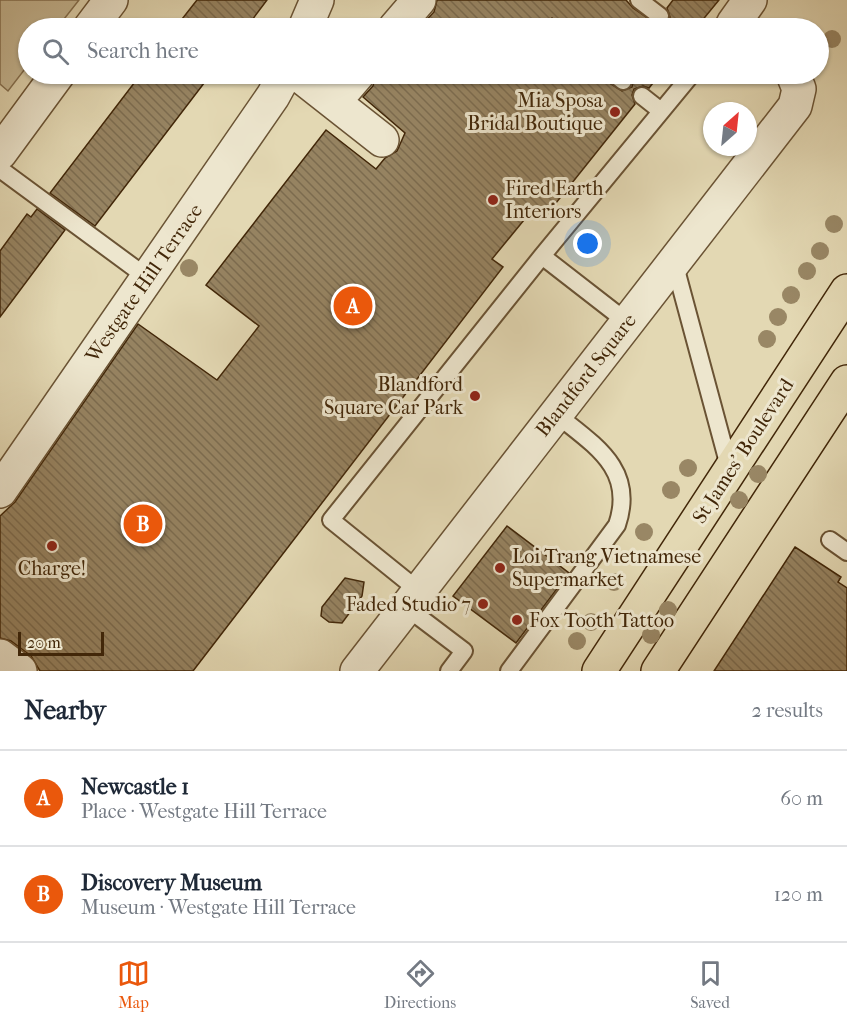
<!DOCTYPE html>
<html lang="en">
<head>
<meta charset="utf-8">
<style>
  body { margin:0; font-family:"IM FELL French Canon",serif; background:#f6f6f7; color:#1f2937 }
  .compass { position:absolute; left:703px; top:102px; width:54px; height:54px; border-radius:50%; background:#fff; box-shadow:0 2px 4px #0004; rotate:27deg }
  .scale { position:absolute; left:18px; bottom:15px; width:86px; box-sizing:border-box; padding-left:6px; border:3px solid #422709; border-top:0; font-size:16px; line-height:21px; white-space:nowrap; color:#422709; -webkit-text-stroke:4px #ede6ce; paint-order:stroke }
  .you { position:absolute; left:588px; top:244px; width:21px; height:21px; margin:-15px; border:4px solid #fff; border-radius:50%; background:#1a73e8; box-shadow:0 0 0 9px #1a73e833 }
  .badge { display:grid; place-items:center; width:39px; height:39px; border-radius:50%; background:#ea580c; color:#fff; font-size:20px; font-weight:700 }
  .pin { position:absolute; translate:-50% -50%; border:3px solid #fff; box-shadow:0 2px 6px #0006 }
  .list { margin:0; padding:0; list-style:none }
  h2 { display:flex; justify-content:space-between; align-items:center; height:78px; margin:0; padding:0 24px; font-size:26px }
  h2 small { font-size:20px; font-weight:400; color:#747a83 }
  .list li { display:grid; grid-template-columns:39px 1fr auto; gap:18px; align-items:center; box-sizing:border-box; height:96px; padding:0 24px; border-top:2px solid #e0e1e3 }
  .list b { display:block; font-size:22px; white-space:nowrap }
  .list p { margin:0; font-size:20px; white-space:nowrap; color:#747a83 }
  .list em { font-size:20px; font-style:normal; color:#747a83 }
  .icon { flex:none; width:33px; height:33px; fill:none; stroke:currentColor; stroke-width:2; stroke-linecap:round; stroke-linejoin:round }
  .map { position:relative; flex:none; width:847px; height:671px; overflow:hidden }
  .search { position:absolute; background:#fff; box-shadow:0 2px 4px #0004; left:18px; right:18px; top:18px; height:66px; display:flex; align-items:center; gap:15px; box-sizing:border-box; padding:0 21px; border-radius:33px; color:#747a83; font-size:22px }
  .sheet { height:270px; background:#fff }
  nav { display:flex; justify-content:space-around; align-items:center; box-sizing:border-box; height:84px; border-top:2px solid #e0e1e3; background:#fff; font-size:16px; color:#747a83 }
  nav a { display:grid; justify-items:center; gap:3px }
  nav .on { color:#ea580c }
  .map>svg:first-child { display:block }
  .green { fill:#c8ba96; stroke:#857050; stroke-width:1.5 }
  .building { fill:url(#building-back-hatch); stroke:#422709; stroke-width:1.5 }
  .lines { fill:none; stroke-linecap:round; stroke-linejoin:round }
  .service-casing { stroke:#6a5334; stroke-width:20 }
  .minor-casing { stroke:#6a5334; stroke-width:36 }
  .primary-casing { stroke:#422709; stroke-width:36 }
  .service { stroke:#ede6ce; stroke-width:16 }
  .minor { stroke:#ede6ce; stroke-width:33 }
  .primary { stroke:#e3d8b3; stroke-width:33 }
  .tree { fill:#998765 }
  .poi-dot { fill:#8f2418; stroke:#ede6ce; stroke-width:2 }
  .labels { text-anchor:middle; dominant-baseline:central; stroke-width:6; stroke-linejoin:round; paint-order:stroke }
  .poi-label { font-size:20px; fill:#422709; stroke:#ede6ce; text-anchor:end }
  .street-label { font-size:20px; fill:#422709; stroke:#ede6ce }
</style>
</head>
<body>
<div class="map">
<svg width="847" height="671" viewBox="0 0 847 671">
  <defs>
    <pattern id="building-back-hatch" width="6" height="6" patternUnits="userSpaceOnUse" patternTransform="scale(1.5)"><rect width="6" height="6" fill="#968361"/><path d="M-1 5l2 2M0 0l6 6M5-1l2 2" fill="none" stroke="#7c6b4e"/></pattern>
  </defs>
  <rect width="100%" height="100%" fill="#e3d8b3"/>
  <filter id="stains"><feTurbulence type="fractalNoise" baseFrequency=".00333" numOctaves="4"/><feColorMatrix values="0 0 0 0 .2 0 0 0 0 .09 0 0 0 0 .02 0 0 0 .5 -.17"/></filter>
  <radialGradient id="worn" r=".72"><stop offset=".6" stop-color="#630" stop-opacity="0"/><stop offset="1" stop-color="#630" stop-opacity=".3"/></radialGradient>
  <path class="green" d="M0 0H79L57 28H28V65L8 91 0 84Z"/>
  <path class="building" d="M197 0H267L246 28H175Z
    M437 0H626L633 8 659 26 669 22 670 17 667 8 673 0H719L696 28H566L552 18 543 28H419L434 12Z
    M141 74H211L95 226 50 193Z
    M376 74H604L608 82 622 91 632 87 633 82 630 74H660L649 88 643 86 634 89 632 95 635 104 544 218 533 209 492 259 503 267 193 671H40L31 656 11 641 0 638V516L15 502 138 324 217 380 259 326 206 285 326 130 376 169 385 158 397 151 405 133 363 97 373 86Z
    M37 209 65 230 0 317V251L27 214 31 217Z
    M507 526 569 573 516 643 453 596Z
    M795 547 841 577 838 582 847 588V671H714Z
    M345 578 364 582 362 596 342 623 329 622 321 616 322 607Z"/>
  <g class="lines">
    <g class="service-casing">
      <path id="service" d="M639 0 660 16
        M614 74 623 81
        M642 96 661 111
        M0 169 148 278
        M542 256 627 322
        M674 262 730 470
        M830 540 847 552
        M419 591 331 520 542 256 692 74
        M406 607 464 651 449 671
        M509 671 617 525C636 469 594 445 556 414"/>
    </g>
    <g class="minor-casing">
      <path id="minor" d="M90 28 111 0
        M305 28 317 0
        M395 28 419 0
        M738 28 733 24 750 0
        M298 74 382 140
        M334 102 358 74
        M0 153 58 74
        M0 491 273 96 285 74
        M0 656 20 671
        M357 671 795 106 799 89 793 74"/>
    </g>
    <g class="primary-casing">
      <path id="primary" d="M599 671 847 291
        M658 671 847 382"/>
    </g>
    <use href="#service" class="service"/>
    <use href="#minor" class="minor"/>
    <use href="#primary" class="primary"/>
  </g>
  <g class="tree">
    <circle cx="832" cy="39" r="9"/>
    <circle cx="834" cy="224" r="9"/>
    <circle cx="820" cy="251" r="9"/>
    <circle cx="189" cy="268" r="9"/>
    <circle cx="807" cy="271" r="9"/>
    <circle cx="791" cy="295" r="9"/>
    <circle cx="778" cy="317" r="9"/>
    <circle cx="767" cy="339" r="9"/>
    <circle cx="688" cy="468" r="9"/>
    <circle cx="758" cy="474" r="9"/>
    <circle cx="671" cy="490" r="9"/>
    <circle cx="739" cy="500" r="9"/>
    <circle cx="644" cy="532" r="9"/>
    <circle cx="614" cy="582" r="9"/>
    <circle cx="668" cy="610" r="9"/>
    <circle cx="591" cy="622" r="9"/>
    <circle cx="651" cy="635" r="9"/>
    <circle cx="577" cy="641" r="9"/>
  </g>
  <g class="poi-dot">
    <circle cx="615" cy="112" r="6"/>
    <circle cx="493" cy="200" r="6"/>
    <circle cx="475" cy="396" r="6"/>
    <circle cx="52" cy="546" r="6"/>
    <circle cx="500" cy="568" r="6"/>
    <circle cx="483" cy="604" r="6"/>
    <circle cx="517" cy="620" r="6"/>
  </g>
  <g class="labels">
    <g class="poi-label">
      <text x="603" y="100">Mia Sposa<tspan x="603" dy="23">Bridal Boutique</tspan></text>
      <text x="505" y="188" text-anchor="start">Fired Earth<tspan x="505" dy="23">Interiors</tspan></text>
      <text x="463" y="384">Blandford<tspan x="463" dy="23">Square Car Park</tspan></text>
      <text x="512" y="556" text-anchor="start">Loi Trang Vietnamese<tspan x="512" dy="23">Supermarket</tspan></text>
      <text x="52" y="568" text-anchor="middle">Charge!</text>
      <text x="471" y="604">Faded Studio 7</text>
      <text x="529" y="620" text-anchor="start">Fox Tooth Tattoo</text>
    </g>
    <g class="street-label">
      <text transform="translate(144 283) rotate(-55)">Westgate Hill Terrace</text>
      <text transform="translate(586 375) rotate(-52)">Blandford Square</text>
      <text transform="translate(743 451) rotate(-57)">St James' Boulevard</text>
    </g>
  </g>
  <rect width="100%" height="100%" filter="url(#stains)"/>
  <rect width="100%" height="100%" fill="url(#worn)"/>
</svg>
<svg class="compass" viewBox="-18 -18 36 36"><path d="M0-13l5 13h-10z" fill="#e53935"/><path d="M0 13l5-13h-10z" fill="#747a83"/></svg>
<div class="scale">20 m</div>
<div class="you"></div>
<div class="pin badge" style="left:353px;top:306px">A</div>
<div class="pin badge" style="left:143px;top:524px">B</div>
<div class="search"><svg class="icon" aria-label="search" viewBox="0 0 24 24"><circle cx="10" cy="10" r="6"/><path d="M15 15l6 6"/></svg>Search here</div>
</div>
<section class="sheet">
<h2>Nearby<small>2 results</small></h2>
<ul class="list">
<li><span class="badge">A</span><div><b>Newcastle 1</b><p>Place · Westgate Hill Terrace</p></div><em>60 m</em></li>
<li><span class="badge">B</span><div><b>Discovery Museum</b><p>Museum · Westgate Hill Terrace</p></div><em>120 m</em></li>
</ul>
</section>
<nav>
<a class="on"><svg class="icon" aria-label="map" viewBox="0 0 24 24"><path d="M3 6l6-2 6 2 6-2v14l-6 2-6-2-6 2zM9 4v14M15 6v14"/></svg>Map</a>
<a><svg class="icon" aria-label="directions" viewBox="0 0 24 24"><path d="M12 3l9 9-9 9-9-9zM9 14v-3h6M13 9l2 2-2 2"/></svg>Directions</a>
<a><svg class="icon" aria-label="saved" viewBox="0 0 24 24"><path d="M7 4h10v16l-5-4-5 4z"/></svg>Saved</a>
</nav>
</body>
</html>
